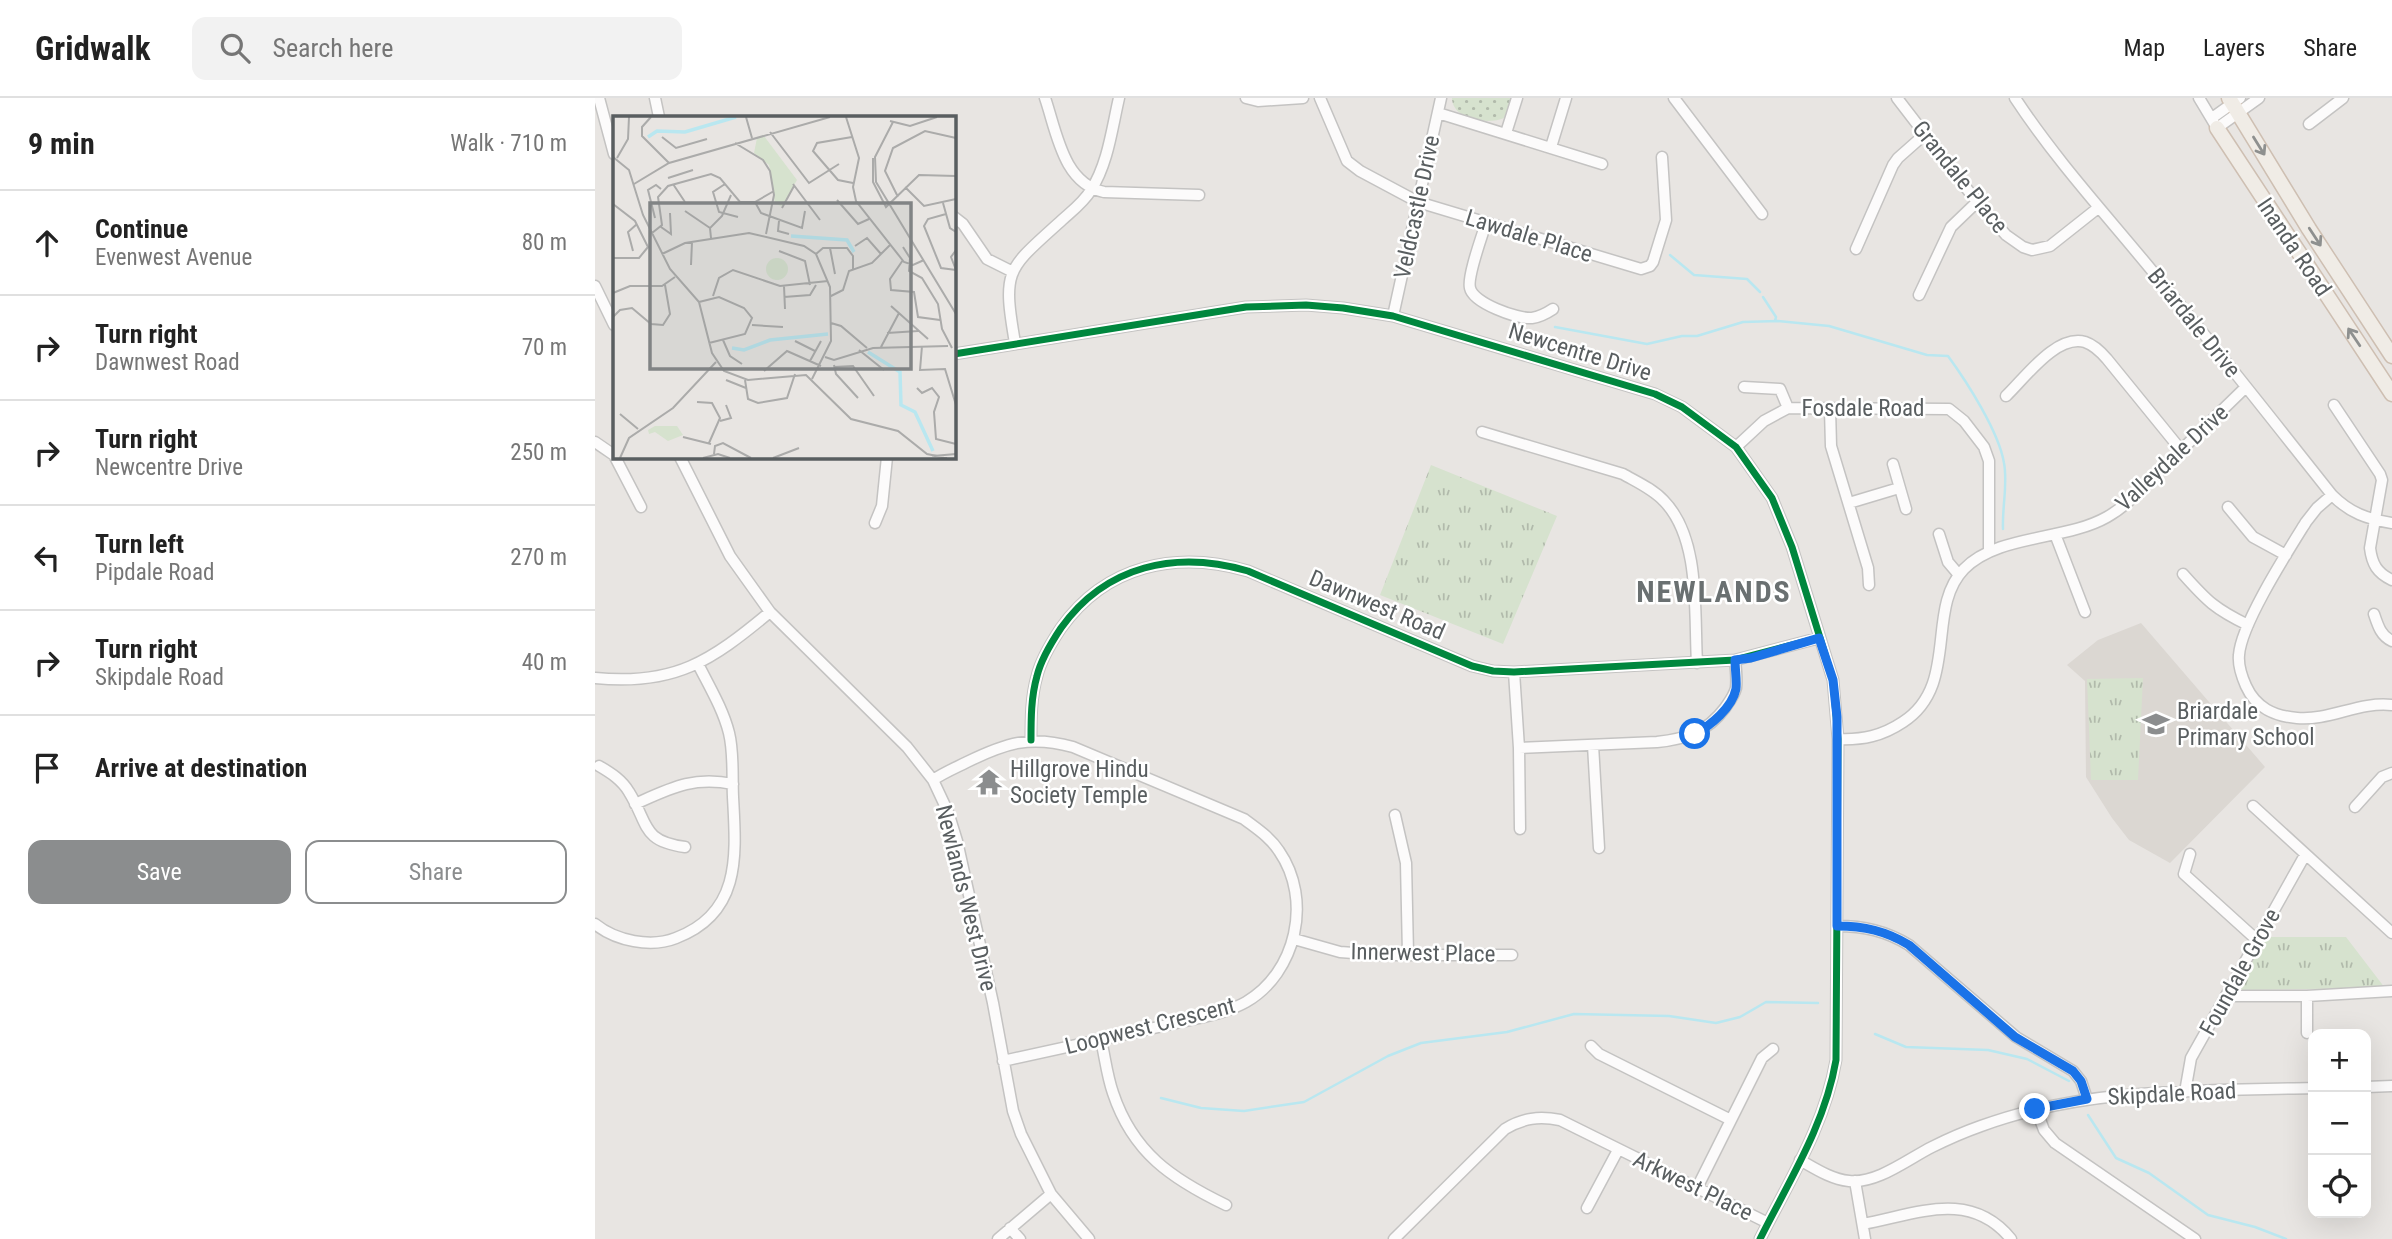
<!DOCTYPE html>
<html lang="en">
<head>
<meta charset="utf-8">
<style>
  body { margin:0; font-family:"Roboto Condensed",sans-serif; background:#f2f2f2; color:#222 }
  .controls { position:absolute; right:21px; bottom:21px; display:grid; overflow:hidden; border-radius:14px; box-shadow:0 7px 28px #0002 }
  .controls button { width:63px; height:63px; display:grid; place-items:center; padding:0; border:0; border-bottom:2px solid #e0e0e0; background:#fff; color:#222; font:35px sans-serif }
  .stop { position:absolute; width:21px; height:21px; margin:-16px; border:5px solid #1a73e8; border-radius:50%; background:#fff }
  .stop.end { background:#1a73e8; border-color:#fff; box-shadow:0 2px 7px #0008 }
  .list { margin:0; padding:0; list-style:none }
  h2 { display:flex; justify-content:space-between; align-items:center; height:91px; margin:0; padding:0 28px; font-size:30px }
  h2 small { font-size:23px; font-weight:400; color:#767676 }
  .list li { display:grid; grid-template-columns:46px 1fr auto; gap:21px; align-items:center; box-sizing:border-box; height:105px; padding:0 28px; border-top:2px solid #e0e0e0 }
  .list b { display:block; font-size:26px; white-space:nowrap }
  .list p { margin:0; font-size:23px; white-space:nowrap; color:#767676 }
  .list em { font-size:23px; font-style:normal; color:#767676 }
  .actions { display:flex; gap:14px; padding:21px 28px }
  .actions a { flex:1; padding:16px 0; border:2px solid #8b8d8e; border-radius:14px; text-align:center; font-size:24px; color:#8b8d8e }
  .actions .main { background:#8b8d8e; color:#fff }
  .icon { flex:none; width:38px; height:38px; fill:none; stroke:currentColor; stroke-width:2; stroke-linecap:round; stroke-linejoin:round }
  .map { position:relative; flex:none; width:1797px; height:1141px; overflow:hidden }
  header { display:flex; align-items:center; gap:42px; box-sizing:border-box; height:98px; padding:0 35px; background:#fff; border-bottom:2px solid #e0e0e0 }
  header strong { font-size:33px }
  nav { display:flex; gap:38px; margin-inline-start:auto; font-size:24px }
  .search { width:490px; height:63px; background:#f2f2f2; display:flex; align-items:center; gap:18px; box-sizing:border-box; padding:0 24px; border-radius:14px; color:#767676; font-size:26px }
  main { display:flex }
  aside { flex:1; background:#fff }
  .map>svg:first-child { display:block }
  .education { fill:#dbd7d2 }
  .grass { fill:url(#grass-dots) }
  .park { fill:url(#park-tufts) }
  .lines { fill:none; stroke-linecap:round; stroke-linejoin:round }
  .stream { stroke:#b9e7f0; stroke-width:2.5 }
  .minor-casing { stroke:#c4c3c2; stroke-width:13 }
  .major-casing { stroke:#cebfb2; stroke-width:17 }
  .minor { stroke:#fcfbfb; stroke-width:10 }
  .major { stroke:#f0ece6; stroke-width:14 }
  .cycleway-casing { stroke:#fff; stroke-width:11 }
  .cycleway { stroke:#00873e; stroke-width:7 }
  .oneway { stroke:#8e908f }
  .route { stroke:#1a73e8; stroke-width:9 }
  .labels { text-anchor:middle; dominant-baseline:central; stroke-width:5; stroke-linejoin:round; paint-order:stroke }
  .street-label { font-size:23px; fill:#595e60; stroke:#fff }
  .poi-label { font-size:23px; fill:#595e60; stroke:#fff; text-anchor:start }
  .district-label { font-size:30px; font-weight:bold; letter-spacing:2px; fill:#6a7071; stroke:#fff }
  .inset-river { fill:none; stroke:#b9e7f0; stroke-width:3.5 }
  .inset-road { fill:none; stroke:#ababaa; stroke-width:2 }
  .view { fill:#818485; fill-opacity:0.15; stroke:#818485; stroke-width:3.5 }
  .inset-edge { fill:none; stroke:#595e60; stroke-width:3.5 }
</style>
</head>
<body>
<header>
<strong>Gridwalk</strong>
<div class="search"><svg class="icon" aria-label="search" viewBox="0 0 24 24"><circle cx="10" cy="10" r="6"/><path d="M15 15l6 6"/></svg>Search here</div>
<nav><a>Map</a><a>Layers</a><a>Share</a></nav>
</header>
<main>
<aside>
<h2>9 min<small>Walk · 710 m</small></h2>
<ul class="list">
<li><svg class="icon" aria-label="ahead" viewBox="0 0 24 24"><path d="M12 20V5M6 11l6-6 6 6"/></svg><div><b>Continue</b><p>Evenwest Avenue</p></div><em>80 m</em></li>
<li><svg class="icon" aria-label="right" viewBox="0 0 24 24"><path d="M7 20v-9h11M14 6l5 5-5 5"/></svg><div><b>Turn right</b><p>Dawnwest Road</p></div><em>70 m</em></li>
<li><svg class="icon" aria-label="right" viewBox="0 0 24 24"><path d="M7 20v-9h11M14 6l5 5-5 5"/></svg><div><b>Turn right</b><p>Newcentre Drive</p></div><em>250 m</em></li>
<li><svg class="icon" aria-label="left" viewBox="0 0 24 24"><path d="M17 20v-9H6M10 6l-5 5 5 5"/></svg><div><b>Turn left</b><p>Pipdale Road</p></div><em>270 m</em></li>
<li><svg class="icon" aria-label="right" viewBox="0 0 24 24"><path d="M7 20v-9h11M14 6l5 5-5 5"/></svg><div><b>Turn right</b><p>Skipdale Road</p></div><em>40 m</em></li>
<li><svg class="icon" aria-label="arrive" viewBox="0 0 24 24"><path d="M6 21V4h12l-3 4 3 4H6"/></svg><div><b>Arrive at destination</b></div></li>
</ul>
<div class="actions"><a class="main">Save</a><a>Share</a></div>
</aside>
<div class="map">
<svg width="1797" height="1141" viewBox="0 0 1797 1141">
  <defs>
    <pattern id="grass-dots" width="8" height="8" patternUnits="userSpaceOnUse" patternTransform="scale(1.75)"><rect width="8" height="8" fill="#d6e2ce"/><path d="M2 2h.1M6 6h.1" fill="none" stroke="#b1baab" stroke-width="1.8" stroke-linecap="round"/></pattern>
    <pattern id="park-tufts" width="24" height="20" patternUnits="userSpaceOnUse" patternTransform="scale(1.75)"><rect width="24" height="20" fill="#d6e2ce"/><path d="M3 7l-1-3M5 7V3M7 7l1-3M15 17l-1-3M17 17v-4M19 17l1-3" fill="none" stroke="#b1baab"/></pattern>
  </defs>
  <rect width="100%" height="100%" fill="#e8e5e2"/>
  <path class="education" d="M1546 525 1670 669 1575 765 1534 742 1517 720 1491 679 1490 583 1472 567 1503 542Z"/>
  <path class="grass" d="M857 0H916L909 20C894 27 857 22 857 0Z"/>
  <path class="park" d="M836 367 962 418 908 546 785 497Z
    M1548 580 1543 682H1496L1492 581Z
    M1666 839H1751L1790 890 1639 892 1645 885 1641 881Z"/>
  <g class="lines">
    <path class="stream" d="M1075 157 1099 177 1152 181 1165 194
      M1168 199 1181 219 1180 223
      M960 229 1052 246 1087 238H1102L1148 224 1183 223 1234 228 1332 257 1353 258C1372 284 1404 334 1409 365 1413 386 1407 409 1408 431
      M1280 936 1311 949 1393 952 1432 961 1474 983
      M566 1000 606 1010 649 1013 709 1004 793 958 826 945 912 934 979 916 1074 918 1121 925 1145 919 1171 904 1223 905
      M1493 1017 1521 1060 1554 1075 1613 1117 1660 1129 1691 1141"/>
    <g class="minor-casing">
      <path id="minor" d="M4 0 19 56
        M60 0 64 19
        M450 0C462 35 468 85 509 94L604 97
        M651 0 663 3 708 0
        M725 0 752 63 765 73 823 104 1046 171 1055 168 1058 164 1071 122 1067 59
        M1079 0 1167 116
        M1302 0 1382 104 1411 137 1428 149 1437 152 1455 148 1503 110
        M1420 0C1462 64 1515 121 1563 180 1622 251 1679 324 1737 397 1755 415 1772 421 1797 425
        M1604 0 1622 30 1664 0
        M843 15 1007 66
        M1617 20 1645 0
        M1714 26 1748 0
        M911 35 922 0
        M956 49 971 0
        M359 119 368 126 392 161 416 173
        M891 125C887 138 872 179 875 190 878 205 922 221 937 220 944 219 952 215 958 211
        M1261 151 1298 67 1303 60 1329 37
        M0 188 19 227
        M1324 197 1356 129 1382 104
        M798 218 846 0
        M420 245C407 170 412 172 467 122 477 113 489 104 496 92 513 66 517 30 524 0
        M359 256 651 209 711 207 748 210 798 218 1060 296 1087 309 1141 349 1177 400 1197 449 1238 582 1243 641 1241 962C1230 1027 1194 1083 1165 1141
        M1149 289 1185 291 1193 310
        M1411 298C1430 280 1461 236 1490 244 1499 247 1506 254 1512 261L1586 352
        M1739 307 1785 376 1787 382 1775 450C1777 466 1782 475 1797 482
        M1235 311 1236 348 1273 470 1274 487
        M887 334 1028 376C1042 384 1058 391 1069 403 1106 441 1099 515 1102 565
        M0 344 19 357
        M1141 349 1169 323 1193 310 1354 311 1369 323 1389 349 1394 363V454
        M20 359 46 409
        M85 359 135 458 175 514 312 649 338 682 353 714 362 743 398 905 418 1013 426 1036 456 1096 494 1141
        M1298 366 1311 411
        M1737 397 1722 410 1711 424C1693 453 1646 526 1644 557 1643 567 1647 579 1651 588 1661 610 1679 618 1702 620 1734 623 1765 603 1797 607
        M1254 405 1304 390
        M1633 409 1658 439 1691 457
        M280 425 287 408 292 359
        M1344 436 1353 464 1364 477
        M1460 436 1490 514
        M1588 476C1612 503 1620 511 1653 527
        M1779 516C1783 528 1786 538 1797 543
        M919 574 924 650 925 731
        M0 580C80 588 116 563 175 514
        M1243 641C1268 642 1287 638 1308 624 1365 587 1330 511 1369 471 1403 436 1470 443 1512 419 1532 408 1547 390 1563 374 1593 346 1622 317 1651 289
        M436 642C436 621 436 599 442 578 446 561 456 545 466 530 511 467 581 452 653 473L877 568 898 573 919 574 1140 562 1224 540
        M998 647 1004 750
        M924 650 1062 644C1091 641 1112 634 1130 610 1134 604 1139 598 1141 590 1142 582 1141 571 1140 562
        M4 668C16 675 27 682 34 694 54 726 46 743 90 749
        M338 682C348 675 360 670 372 664 411 645 435 637 478 649L649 721C662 731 675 739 684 753 718 802 701 875 651 904 635 913 617 917 600 921L408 963
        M40 706C76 690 98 678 138 686
        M1658 708 1797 835
        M1760 709 1787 679 1797 675
        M800 717 811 765 813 856
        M1595 756 1589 776 1663 843
        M0 826C21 843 56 850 81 840 147 815 141 756 138 699 137 678 139 655 134 635 128 611 114 588 103 566
        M1242 828C1269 828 1291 833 1314 847L1421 939 1478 973 1486 983 1492 1001
        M699 841 745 854 786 857H917
        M1632 898H1712L1797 893
        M1712 898V935
        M506 942C510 959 512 978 518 995 538 1055 577 1081 631 1107
        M996 948 1004 956 1136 1022
        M1771 989 1797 988
        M1590 994 1596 960 1710 757
        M1441 1011 1449 1032 1460 1045 1600 1141
        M1205 1062C1221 1071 1236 1081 1254 1083 1282 1086 1313 1061 1337 1049 1353 1041 1369 1034 1386 1028 1492 989 1606 993 1718 990
        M1260 1083 1270 1141
        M1102 1090 1167 960 1178 951
        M992 1110 1023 1052
        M1268 1126C1322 1116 1375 1091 1416 1141
        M415 1130 425 1141
        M403 1141 456 1096
        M799 1141 910 1031C928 1020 944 1018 965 1022L1173 1125"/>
    </g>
    <g class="major-casing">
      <path id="major" d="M1634 0 1714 131 1797 258
        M1622 30 1797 296"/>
    </g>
    <use href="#minor" class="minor"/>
    <use href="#major" class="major"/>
    <g class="cycleway-casing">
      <path id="cycleway" d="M359 256 651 209 711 207 748 210 798 218 1060 296 1087 309 1141 349 1177 400 1197 449 1238 582 1243 641 1241 962C1230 1027 1194 1083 1165 1141
        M436 642C436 621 436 599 442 578 446 561 456 545 466 530 511 467 581 452 653 473L877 568 898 573 919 574 1140 562 1224 540"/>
    </g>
    <use href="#cycleway" class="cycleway"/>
  </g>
  <defs><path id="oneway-shaft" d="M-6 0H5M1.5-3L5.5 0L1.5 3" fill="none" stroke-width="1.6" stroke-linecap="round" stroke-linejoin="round" transform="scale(1.75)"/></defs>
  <g class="oneway">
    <use href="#oneway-shaft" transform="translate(1664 48) rotate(58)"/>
    <use href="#oneway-shaft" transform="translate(1720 139) rotate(57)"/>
    <use href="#oneway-shaft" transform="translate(1759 239) rotate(-124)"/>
  </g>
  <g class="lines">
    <path class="route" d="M1100 636C1116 627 1137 610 1141 591 1142 582 1140 571 1140 562L1156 560 1224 540 1238 582 1242 619V828C1269 828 1291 833 1314 847L1420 939 1478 973 1486 983 1492 1001 1440 1011"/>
  </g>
  <defs>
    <g id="school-bare" transform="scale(2.1)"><path d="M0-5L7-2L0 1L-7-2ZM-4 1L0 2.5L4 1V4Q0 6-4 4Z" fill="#8b8d8e" stroke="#fff" stroke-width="2.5" paint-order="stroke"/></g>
    <g id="temple-bare" transform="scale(2.1)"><path d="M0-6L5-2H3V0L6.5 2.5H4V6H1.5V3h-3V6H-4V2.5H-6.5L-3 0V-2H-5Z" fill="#8b8d8e" stroke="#fff" stroke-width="2.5" paint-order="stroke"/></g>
  </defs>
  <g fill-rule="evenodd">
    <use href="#school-bare" x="1561" y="626"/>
    <use href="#temple-bare" x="394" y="684"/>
  </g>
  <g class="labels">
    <g class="street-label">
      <text transform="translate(1365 79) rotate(51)">Grandale Place</text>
      <text transform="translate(822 109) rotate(-78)">Veldcastle Drive</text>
      <text transform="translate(934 138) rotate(17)">Lawdale Place</text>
      <text transform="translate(1699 149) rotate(56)">Inanda Road</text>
      <text transform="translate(1599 225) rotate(51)">Briardale Drive</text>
      <text transform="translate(985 254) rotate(17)">Newcentre Drive</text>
      <text x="1268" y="310">Fosdale Road</text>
      <text transform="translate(1577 360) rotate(-43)">Valleydale Drive</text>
      <text transform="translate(782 507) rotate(23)">Dawnwest Road</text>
      <text transform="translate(371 800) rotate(76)">Newlands West Drive</text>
      <text transform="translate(828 855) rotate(1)">Innerwest Place</text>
      <text transform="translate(1645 874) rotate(-61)">Foundale Grove</text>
      <text transform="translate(555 928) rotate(-14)">Loopwest Crescent</text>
      <text transform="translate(1577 996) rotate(-3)">Skipdale Road</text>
      <text transform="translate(1098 1088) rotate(26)">Arkwest Place</text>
    </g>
    <g class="poi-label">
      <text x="1582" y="613">Briardale<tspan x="1582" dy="26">Primary School</tspan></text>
      <text x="415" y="671">Hillgrove Hindu<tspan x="415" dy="26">Society Temple</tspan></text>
    </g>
    <g class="district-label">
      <text x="1119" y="493">NEWLANDS</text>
    </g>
  </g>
  <g transform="translate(18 18)">
    <rect width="343" height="343" fill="#e8e5e2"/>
    <path d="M151 20 184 64 169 90 162 88 156 49 141 37 144 22Z" fill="#d6e2ce"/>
    <path d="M153 153a11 11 0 1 1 22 0a11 11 0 1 1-22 0Z" fill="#d6e2ce"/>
    <path d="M42 310H64L70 319 55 325 42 316 36 318 35 314Z" fill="#d6e2ce"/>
    <path class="inset-river" d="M35 21 44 15 72 16 123 1M178 120 234 124 241 136M119 232 131 234 157 224 215 218M255 236 287 256 288 289 302 296 320 335"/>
    <path class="inset-road" d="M38 1 29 11V20L56 47M133 1 139 22M233 1 246 42 240 71 243 85 291 146 300 149 311 144M277 5 297 10 324 1M280 6 262 41 263 66 343 198M157 16 196 67 226 48M49 21 63 32 94 23M239 21 204 27 200 35 225 64 240 67M122 27 150 44 157 55 161 79 153 118M0 41 16 54 30 99 57 153 86 186 99 237 111 255 135 264 193 259 238 303 285 315 314 338 334 342M4 42 15 23 16 1M260 42V66L273 91 306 59 343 60M55 62 80 54M21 68 56 47 217 1M60 68 72 86M112 68 100 76 106 96 125 101M180 68 207 104M292 71 311 90 343 83M285 81 272 55 280 32 312 15 343 22M224 84 245 108 256 103M142 86 148 97 189 112 192 95M330 87 337 112 343 116M0 88 22 105 35 131 26 142H0M169 92 181 70M72 95 97 112M333 98 315 103 311 110 328 152 343 154M42 102 35 74 43 69 48 73M166 105 165 115 176 118M48 111 58 118 57 97M39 117 49 109 45 81 55 70 98 58 107 62 127 86H142L161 75M98 122 97 112 109 100 118 79M242 130 254 122 268 138M290 131 297 142 296 155 309 162 325 188 329 213 339 232M217 132 222 158M343 134 338 141 343 154M20 135 15 116 24 108M166 135 192 145 197 169M49 138 72 127 136 117 191 130 203 138 217 171 218 225 199 263M203 138 210 132H234L240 140V153M290 144 277 163 278 174 301 176 305 201 327 204M78 149 79 126M171 170 172 193M0 177 17 170H49L62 161M100 180 106 162 120 154 167 170 215 165M218 180 230 174 236 155 259 147 277 129M171 181 197 179 203 169M86 186 106 181 131 192 139 202 132 218 96 227M278 190 315 223M0 201 7 194 19 192 38 208 50 209 57 198 52 169M218 207 228 210 254 232M139 209 170 211M274 217 305 215M110 224 117 240 129 248M182 225 202 235M309 230 307 254 332 253 343 289M268 231 286 197M246 234 271 254M212 241 221 244 260 232 335 230M197 245 208 225M221 249 223 258 245 282M221 251 240 250 261 280M151 255 174 235 208 250M113 264 133 272M132 264 135 283 145 287 174 282 182 258M304 272 309 277 319 272 326 281 321 296 323 323 343 328M84 286 99 287 107 302 96 327M7 298 25 313M107 305 118 302 113 289M70 321 98 328M101 338 102 330 110 327 138 342M320 340 343 338M7 342 16 322 60 292 103 246M90 342 105 338 117 342M160 342 186 332"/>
    <path class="view" d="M37 87H298V253H37Z"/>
    <rect width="343" height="343" class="inset-edge"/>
  </g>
</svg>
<div class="controls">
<button>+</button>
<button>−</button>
<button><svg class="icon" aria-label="locate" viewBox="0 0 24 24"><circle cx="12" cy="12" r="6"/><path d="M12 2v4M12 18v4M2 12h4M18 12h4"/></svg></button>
</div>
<div class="stop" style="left:1100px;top:636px"></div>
<div class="stop end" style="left:1440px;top:1011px"></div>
</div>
</main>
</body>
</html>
